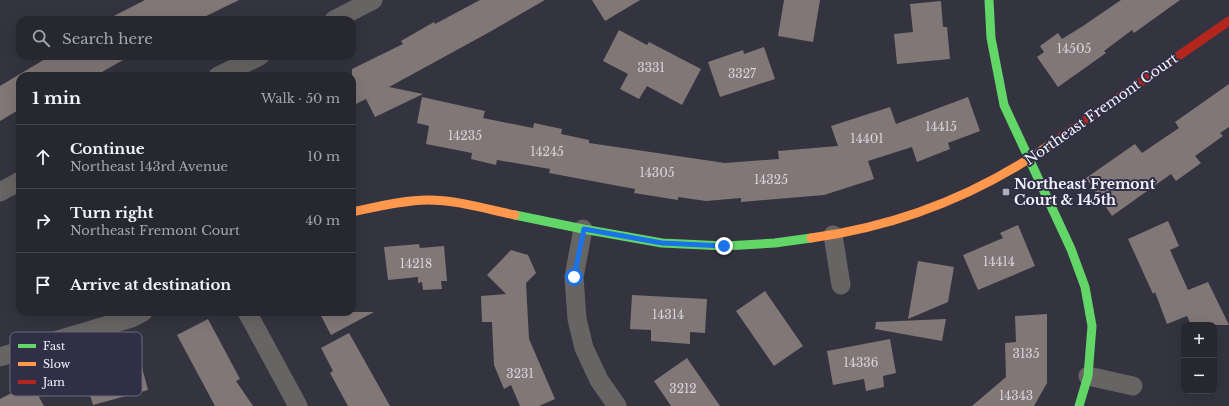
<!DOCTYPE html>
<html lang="en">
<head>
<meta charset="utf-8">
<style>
  body { margin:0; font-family:"Libre Baskerville",serif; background:#33333c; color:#f1f3f6 }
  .controls { position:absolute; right:12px; bottom:12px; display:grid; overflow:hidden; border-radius:8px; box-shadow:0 4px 16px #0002 }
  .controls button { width:36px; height:36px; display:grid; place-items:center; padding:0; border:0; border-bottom:1px solid #43444c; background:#272730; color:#f1f3f6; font:20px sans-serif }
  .stop { position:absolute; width:12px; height:12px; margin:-9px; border:3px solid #1a73e8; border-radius:50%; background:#fff }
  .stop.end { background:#1a73e8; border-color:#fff; box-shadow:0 1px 4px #0008 }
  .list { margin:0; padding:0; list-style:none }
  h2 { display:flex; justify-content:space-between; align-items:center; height:52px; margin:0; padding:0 16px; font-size:17px }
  h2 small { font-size:13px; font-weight:400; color:#a4a5ab }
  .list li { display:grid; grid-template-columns:26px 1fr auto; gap:12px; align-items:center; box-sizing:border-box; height:64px; padding:0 16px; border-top:1px solid #43444c }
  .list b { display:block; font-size:15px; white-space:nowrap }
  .list p { margin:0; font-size:13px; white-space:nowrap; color:#a4a5ab }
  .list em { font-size:13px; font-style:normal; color:#a4a5ab }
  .icon { flex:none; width:22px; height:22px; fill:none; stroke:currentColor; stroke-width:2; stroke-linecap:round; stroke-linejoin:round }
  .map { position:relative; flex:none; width:1229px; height:406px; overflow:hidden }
  .search { position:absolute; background:#272730; box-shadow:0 4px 16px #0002; left:16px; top:16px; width:340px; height:44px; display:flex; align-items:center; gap:10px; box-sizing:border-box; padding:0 14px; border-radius:12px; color:#a4a5ab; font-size:15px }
  .panel { position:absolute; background:#272730; box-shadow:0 4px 16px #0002; left:16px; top:72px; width:340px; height:244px; border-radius:12px }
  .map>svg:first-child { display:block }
  .building { fill:#807776 }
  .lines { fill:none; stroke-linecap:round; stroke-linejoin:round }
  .street { stroke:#676464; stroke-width:19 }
  .fast { stroke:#63d668; stroke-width:9 }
  .slow { stroke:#ff974d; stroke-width:9 }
  .jam { stroke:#b3261e; stroke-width:9 }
  .route { stroke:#1a73e8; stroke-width:5 }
  .poi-dot { fill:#b0b0bc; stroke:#302f45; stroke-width:1.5 }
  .labels { text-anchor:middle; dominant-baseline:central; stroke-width:4; stroke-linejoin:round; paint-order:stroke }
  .number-label { font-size:12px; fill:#d6d4dc }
  .street-label { font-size:14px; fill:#f3f3fe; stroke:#302f45 }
  .poi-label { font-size:14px; font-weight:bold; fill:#f3f3fe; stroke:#302f45; text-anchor:start }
  .key { fill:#302f45; stroke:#6a6a7c; stroke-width:1 }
  .key-label { font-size:11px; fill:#f3f3fe }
</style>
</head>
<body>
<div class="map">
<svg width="1229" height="406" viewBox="0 0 1229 406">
  <rect width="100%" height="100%" fill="#343440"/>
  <path class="building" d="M145 0H239L198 20H106Z
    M480 0H545L486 34 389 87 423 94 375 117 366 99 352 106V69L403 44 401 41 434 22 435 24Z
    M592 0H640L605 21Z
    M784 0H820L813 42 778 36Z
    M1121 0H1180L1134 33 1132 30 1104 51 1106 53 1058 87 1037 57 1044 52 1040 46 1058 33 1062 39 1083 26Z
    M941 1 943 27H947L950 59 897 64 894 34 913 32 910 4Z
    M619 30 647 45 649 42 701 69 682 105 647 86 639 99 620 89 628 74 603 61Z
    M764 47 775 79 720 97 708 62 743 50 744 54Z
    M50 56H130L95 76H20V109L0 121V86Z
    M1229 84V127L1220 133 1223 136 1195 156 1201 163 1176 181 1171 174 1112 216 1086 178 1135 144 1142 153 1179 128 1175 122Z
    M422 97 485 111 483 118 533 128 534 123 562 129 561 134 589 140V143L725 163 779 159 778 151 838 146 831 126 890 107 896 124 968 97 980 131 948 143 950 149 917 162 912 147 868 161 874 179 824 195 741 202V198L706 201 678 197V200L634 193 635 189 549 173 550 169 497 160 496 165 471 159 472 153 426 144 429 126 417 123Z
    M1168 221 1179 246 1170 250 1188 290 1208 282 1229 325H1191L1187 316 1167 324 1155 292 1153 294 1128 239Z
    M1018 225 1035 266 978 290 963 255 1003 238 1000 233Z
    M419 244 420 248 444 246 447 281H441L442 289 423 290 422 282 418 283V277L388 280 384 247Z
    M511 250 528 255 536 273 526 283 529 339 555 399 539 406H520L511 385 504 389 494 365 492 322H482L481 296 506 294 487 275Z
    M918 261 954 267 948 302 908 319Z
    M765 291 803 346 774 366 736 311Z
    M632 295 707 299 705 333 690 332V344L651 341V330L630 329Z
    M319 312H374L331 335Z
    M1047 314V383L1034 406H972L1006 377 1005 343 1016 342 1015 316Z
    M208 319 240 379 236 381 253 406H215L177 335Z
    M946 319 942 341 875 329 876 322Z
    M349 333 390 406H348L330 373 333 371 321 348Z
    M890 339 896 373 883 376 884 387 866 391 864 379 833 385 827 351Z
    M687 358 720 406H671L654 381Z
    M140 360 148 390 93 405 84 376Z
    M31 383 44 406H0V399Z"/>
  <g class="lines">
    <path class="street" d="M334 20 373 0
      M218 76 260 56
      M0 192 20 181
      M583 229 574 277 577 319 584 348 599 380 617 406
      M833 235 841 285
      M247 312 298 406
      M0 357 132 318 143 312
      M1088 376 1133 386"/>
    <path class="fast" d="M989 0 991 38 1004 105 1071 249 1085 287 1092 326 1088 376 1079 406
      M515 215 583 229 662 243 725 246 775 243 811 238"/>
    <path class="slow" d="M352 212C377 207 403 200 428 200 457 200 486 209 515 215
      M811 238C899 226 982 193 1054 142"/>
    <path class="jam" d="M1054 142 1229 21"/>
  </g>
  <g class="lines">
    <path class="route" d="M574 277 584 229 662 243 724 246"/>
  </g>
  <rect class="poi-dot" x="1002" y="188" width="8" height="8" rx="2"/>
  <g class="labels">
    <g class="number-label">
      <text x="1074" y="48">14505</text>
      <text x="651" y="67">3331</text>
      <text x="742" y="73">3327</text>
      <text x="941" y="126">14415</text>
      <text x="465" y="135">14235</text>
      <text x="867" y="138">14401</text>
      <text x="547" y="151">14245</text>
      <text x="657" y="172">14305</text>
      <text x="771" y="179">14325</text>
      <text x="999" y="261">14414</text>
      <text x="416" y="263">14218</text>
      <text x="668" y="314">14314</text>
      <text x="1026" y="353">3135</text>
      <text x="861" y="362">14336</text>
      <text x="520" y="373">3231</text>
      <text x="683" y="388">3212</text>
      <text x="1016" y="395">14343</text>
    </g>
    <g class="street-label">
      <text transform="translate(1101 109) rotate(-35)">Northeast Fremont Court</text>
    </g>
    <g class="poi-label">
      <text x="1014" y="184">Northeast Fremont<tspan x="1014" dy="16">Court &amp; 145th</tspan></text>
    </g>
  </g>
  <rect x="10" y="332" width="132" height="64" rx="6" class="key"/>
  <rect x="18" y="344" width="18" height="4" fill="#63d668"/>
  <rect x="18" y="362" width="18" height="4" fill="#ff974d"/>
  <rect x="18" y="380" width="18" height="4" fill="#b3261e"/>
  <g class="key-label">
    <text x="43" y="350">Fast</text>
    <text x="43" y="368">Slow</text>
    <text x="43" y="386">Jam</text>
  </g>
</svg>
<div class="controls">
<button>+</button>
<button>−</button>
</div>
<div class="stop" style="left:574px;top:277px"></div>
<div class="stop end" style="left:724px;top:246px"></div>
<div class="search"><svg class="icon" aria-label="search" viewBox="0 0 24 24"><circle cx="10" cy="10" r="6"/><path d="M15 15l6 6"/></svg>Search here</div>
<section class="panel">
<h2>1 min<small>Walk · 50 m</small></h2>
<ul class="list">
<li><svg class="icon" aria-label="ahead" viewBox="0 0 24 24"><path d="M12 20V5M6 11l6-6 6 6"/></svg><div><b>Continue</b><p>Northeast 143rd Avenue</p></div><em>10 m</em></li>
<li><svg class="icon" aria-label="right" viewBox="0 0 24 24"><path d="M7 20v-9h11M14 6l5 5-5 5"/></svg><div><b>Turn right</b><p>Northeast Fremont Court</p></div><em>40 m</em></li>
<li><svg class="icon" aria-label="arrive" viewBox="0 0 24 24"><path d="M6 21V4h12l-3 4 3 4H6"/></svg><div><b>Arrive at destination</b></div></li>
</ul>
</section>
</div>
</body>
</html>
